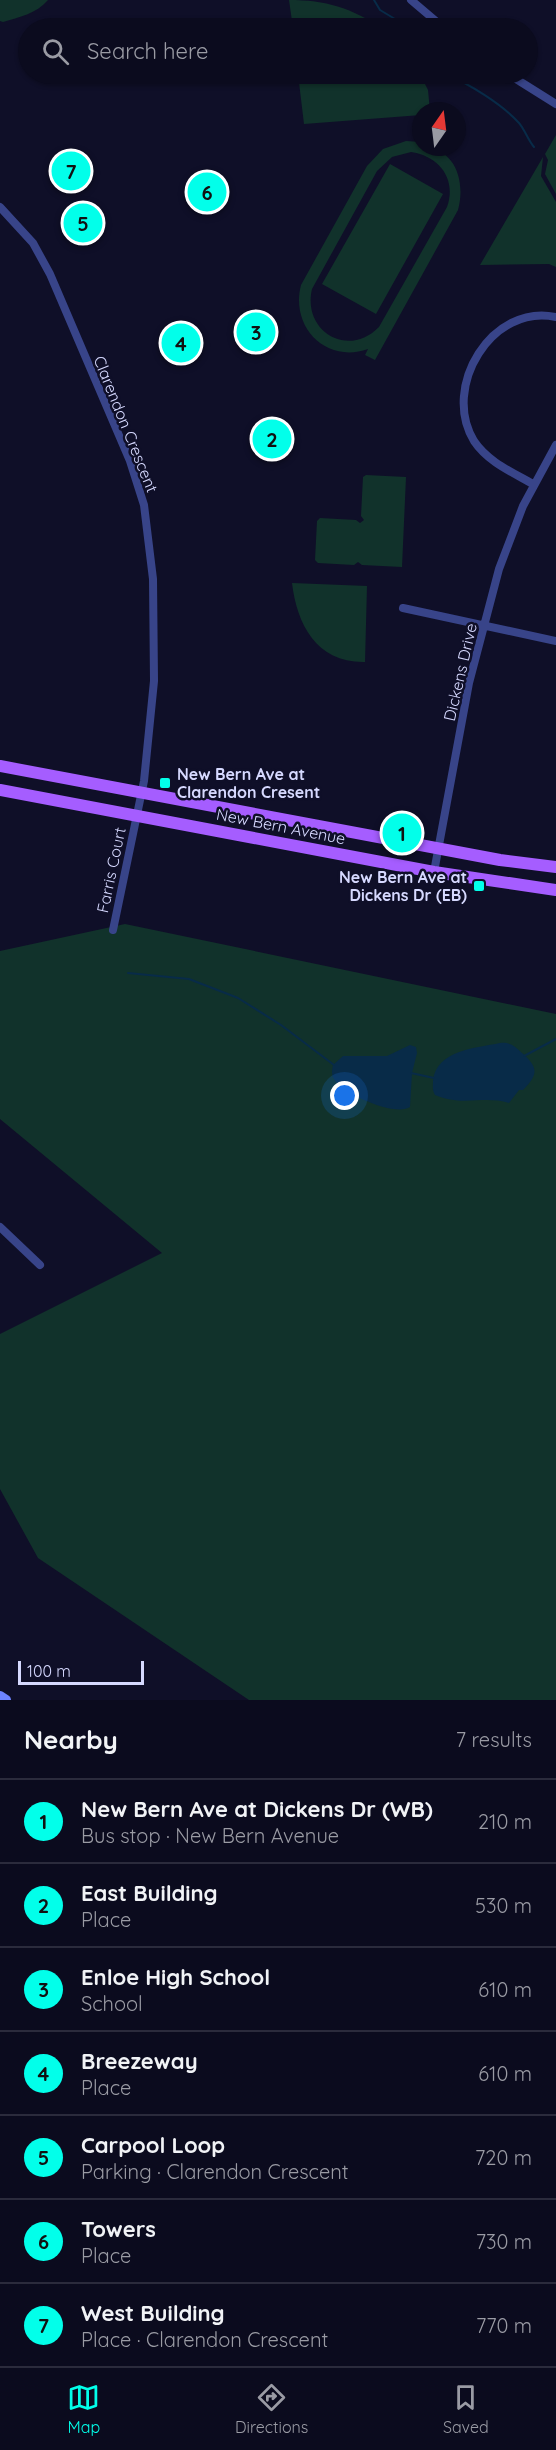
<!DOCTYPE html>
<html lang="en">
<head>
<meta charset="utf-8">
<style>
  body { margin:0; font-family:Quicksand,sans-serif; background:#141427; color:#f1f3f6 }
  .compass { position:absolute; left:412px; top:102px; width:54px; height:54px; border-radius:50%; background:#0b0b1e; box-shadow:0 2px 4px #0004; rotate:14deg }
  .scale { position:absolute; left:18px; bottom:15px; width:126px; box-sizing:border-box; padding-left:6px; border:3px solid #d6d9ff; border-top:0; font-size:16px; line-height:21px; white-space:nowrap; color:#d6d9ff; -webkit-text-stroke:4px #0f0f28; paint-order:stroke }
  .you { position:absolute; left:345px; top:1096px; width:21px; height:21px; margin:-15px; border:4px solid #fff; border-radius:50%; background:#1a73e8; box-shadow:0 0 0 9px #1a73e833 }
  .badge { display:grid; place-items:center; width:39px; height:39px; border-radius:50%; background:#02ffea; color:#111; font-size:20px; font-weight:700 }
  .pin { position:absolute; translate:-50% -50%; border:3px solid #fff; box-shadow:0 2px 6px #0006 }
  .list { margin:0; padding:0; list-style:none }
  h2 { display:flex; justify-content:space-between; align-items:center; height:78px; margin:0; padding:0 24px; font-size:26px }
  h2 small { font-size:20px; font-weight:400; color:#9a9ba4 }
  .list li { display:grid; grid-template-columns:39px 1fr auto; gap:18px; align-items:center; box-sizing:border-box; height:84px; padding:0 24px; border-top:2px solid #2b2b3c }
  .list b { display:block; font-size:22px; white-space:nowrap }
  .list p { margin:0; font-size:20px; white-space:nowrap; color:#9a9ba4 }
  .list em { font-size:20px; font-style:normal; color:#9a9ba4 }
  .icon { flex:none; width:33px; height:33px; fill:none; stroke:currentColor; stroke-width:2; stroke-linecap:round; stroke-linejoin:round }
  .map { position:relative; flex:none; width:556px; height:1700px; overflow:hidden }
  .search { position:absolute; background:#0b0b1e; box-shadow:0 2px 4px #0004; left:18px; right:18px; top:18px; height:66px; display:flex; align-items:center; gap:15px; box-sizing:border-box; padding:0 21px; border-radius:33px; color:#9a9ba4; font-size:22px }
  .sheet { height:666px; background:#0b0b1e }
  nav { display:flex; justify-content:space-around; align-items:center; box-sizing:border-box; height:84px; border-top:2px solid #2b2b3c; background:#0b0b1e; font-size:16px; color:#9a9ba4 }
  nav a { display:grid; justify-items:center; gap:3px }
  nav .on { color:#02ffea }
  .map>svg:first-child { display:block }
  .green { fill:#11322b; fill-rule:evenodd }
  .water { fill:#082b48 }
  .lines { fill:none; stroke-linecap:round; stroke-linejoin:round }
  .stream { stroke:#082b48; stroke-width:2 }
  .minor { stroke:#384489; stroke-width:8 }
  .secondary { stroke:#6d84ff; stroke-width:10 }
  .primary { stroke:#a55dff; stroke-width:12 }
  .poi-dot { fill:#02ffea; stroke:#0f0f28; stroke-width:2 }
  .labels { text-anchor:middle; dominant-baseline:central; stroke-width:5; stroke-linejoin:round; paint-order:stroke }
  .street-label { font-size:16px; fill:#d6d9ff; stroke:#0f0f28 }
  .poi-label { font-size:16px; font-weight:bold; fill:#d6d9ff; stroke:#0f0f28; text-anchor:start }
</style>
</head>
<body>
<div class="map">
<svg width="556" height="1700" viewBox="0 0 556 1700">
  <rect width="100%" height="100%" fill="#0f0f28"/>
  <path class="green" d="M0 0H48C36 14 19 17 3 22L0 21Z
    M289 0C326 0 351 8 382 28H293Z
    M298 74H420L428 90 430 111H421V115L304 124Z
    M556 135V194L545 174 548 160 545 154Z
    M406 141 421 142V147C455 147 466 181 458 210L375 360 365 355 368 349C326 364 290 327 301 285L367 166 383 149ZM411 152C439 156 457 179 447 207L379 327C348 359 302 331 312 289L377 171 392 157Z
    M543 157 541 176 556 202V267L549 264 480 265Z
    M390 164 443 194 376 314 322 284Z
    M366 475 406 477 402 567 362 565 358 562 354 565 318 563 315 560 317 521 320 518 356 520 360 523 364 520 361 516 363 477Z
    M292 583 367 586 365 662C317 663 297 625 292 583Z
    M125 924 556 1014V1700H249L38 1558 0 1489V1334L162 1253 0 1119V951Z"/>
  <path class="water" d="M500 1043C510 1042 515 1046 522 1053 538 1067 539 1074 523 1090H519L509 1103C484 1095 462 1107 435 1095 432 1090 433 1087 433 1081 436 1050 476 1048 500 1043Z
    M410 1045 416 1047 417 1053 412 1073 410 1107C395 1117 343 1094 334 1079 331 1074 332 1071 333 1065L343 1056H387Z"/>
  <g class="lines">
    <path class="stream" d="M374 0 380 10 410 28
      M446 74C469 84 502 104 519 123 525 130 528 140 534 147
      M128 973 189 979 238 998 281 1025 334 1065
      M524 1056 556 1039
      M411 1073 434 1078"/>
    <path class="minor" d="M411 0 444 28
      M508 74 556 104
      M0 207 33 243 50 274 130 461 144 505 153 579 154 681 144 781 113 930
      M533 484C512 472 488 462 474 441 441 387 492 303 556 317
      M403 608 556 641
      M434 872 469 683 499 569 523 506 556 445
      M0 1227 40 1265"/>
    <path class="secondary" d="M0 1696 6 1700"/>
    <path class="primary" d="M0 766 500 860 556 867
      M0 790 434 872 556 890"/>
  </g>
  <g class="poi-dot">
    <rect x="159" y="777" width="12" height="12" rx="3"/>
    <rect x="473" y="880" width="12" height="12" rx="3"/>
  </g>
  <g class="labels">
    <g class="street-label">
      <text transform="translate(126 424) rotate(68)">Clarendon Crescent</text>
      <text transform="translate(460 672) rotate(-77)">Dickens Drive</text>
      <text transform="translate(281 826) rotate(11)">New Bern Avenue</text>
      <text transform="translate(111 870) rotate(-78)">Farris Court</text>
    </g>
    <g class="poi-label">
      <text x="177" y="774">New Bern Ave at<tspan x="177" dy="18">Clarendon Cresent</tspan></text>
      <text x="467" y="877" text-anchor="end">New Bern Ave at<tspan x="467" dy="18">Dickens Dr (EB)</tspan></text>
    </g>
  </g>
</svg>
<svg class="compass" viewBox="-18 -18 36 36"><path d="M0-13l5 13h-10z" fill="#e53935"/><path d="M0 13l5-13h-10z" fill="#9a9ba4"/></svg>
<div class="scale">100 m</div>
<div class="you"></div>
<div class="pin badge" style="left:402px;top:833px">1</div>
<div class="pin badge" style="left:272px;top:439px">2</div>
<div class="pin badge" style="left:256px;top:332px">3</div>
<div class="pin badge" style="left:181px;top:343px">4</div>
<div class="pin badge" style="left:83px;top:223px">5</div>
<div class="pin badge" style="left:207px;top:192px">6</div>
<div class="pin badge" style="left:71px;top:171px">7</div>
<div class="search"><svg class="icon" aria-label="search" viewBox="0 0 24 24"><circle cx="10" cy="10" r="6"/><path d="M15 15l6 6"/></svg>Search here</div>
</div>
<section class="sheet">
<h2>Nearby<small>7 results</small></h2>
<ul class="list">
<li><span class="badge">1</span><div><b>New Bern Ave at Dickens Dr (WB)</b><p>Bus stop · New Bern Avenue</p></div><em>210 m</em></li>
<li><span class="badge">2</span><div><b>East Building</b><p>Place</p></div><em>530 m</em></li>
<li><span class="badge">3</span><div><b>Enloe High School</b><p>School</p></div><em>610 m</em></li>
<li><span class="badge">4</span><div><b>Breezeway</b><p>Place</p></div><em>610 m</em></li>
<li><span class="badge">5</span><div><b>Carpool Loop</b><p>Parking · Clarendon Crescent</p></div><em>720 m</em></li>
<li><span class="badge">6</span><div><b>Towers</b><p>Place</p></div><em>730 m</em></li>
<li><span class="badge">7</span><div><b>West Building</b><p>Place · Clarendon Crescent</p></div><em>770 m</em></li>
</ul>
</section>
<nav>
<a class="on"><svg class="icon" aria-label="map" viewBox="0 0 24 24"><path d="M3 6l6-2 6 2 6-2v14l-6 2-6-2-6 2zM9 4v14M15 6v14"/></svg>Map</a>
<a><svg class="icon" aria-label="directions" viewBox="0 0 24 24"><path d="M12 3l9 9-9 9-9-9zM9 14v-3h6M13 9l2 2-2 2"/></svg>Directions</a>
<a><svg class="icon" aria-label="saved" viewBox="0 0 24 24"><path d="M7 4h10v16l-5-4-5 4z"/></svg>Saved</a>
</nav>
</body>
</html>
